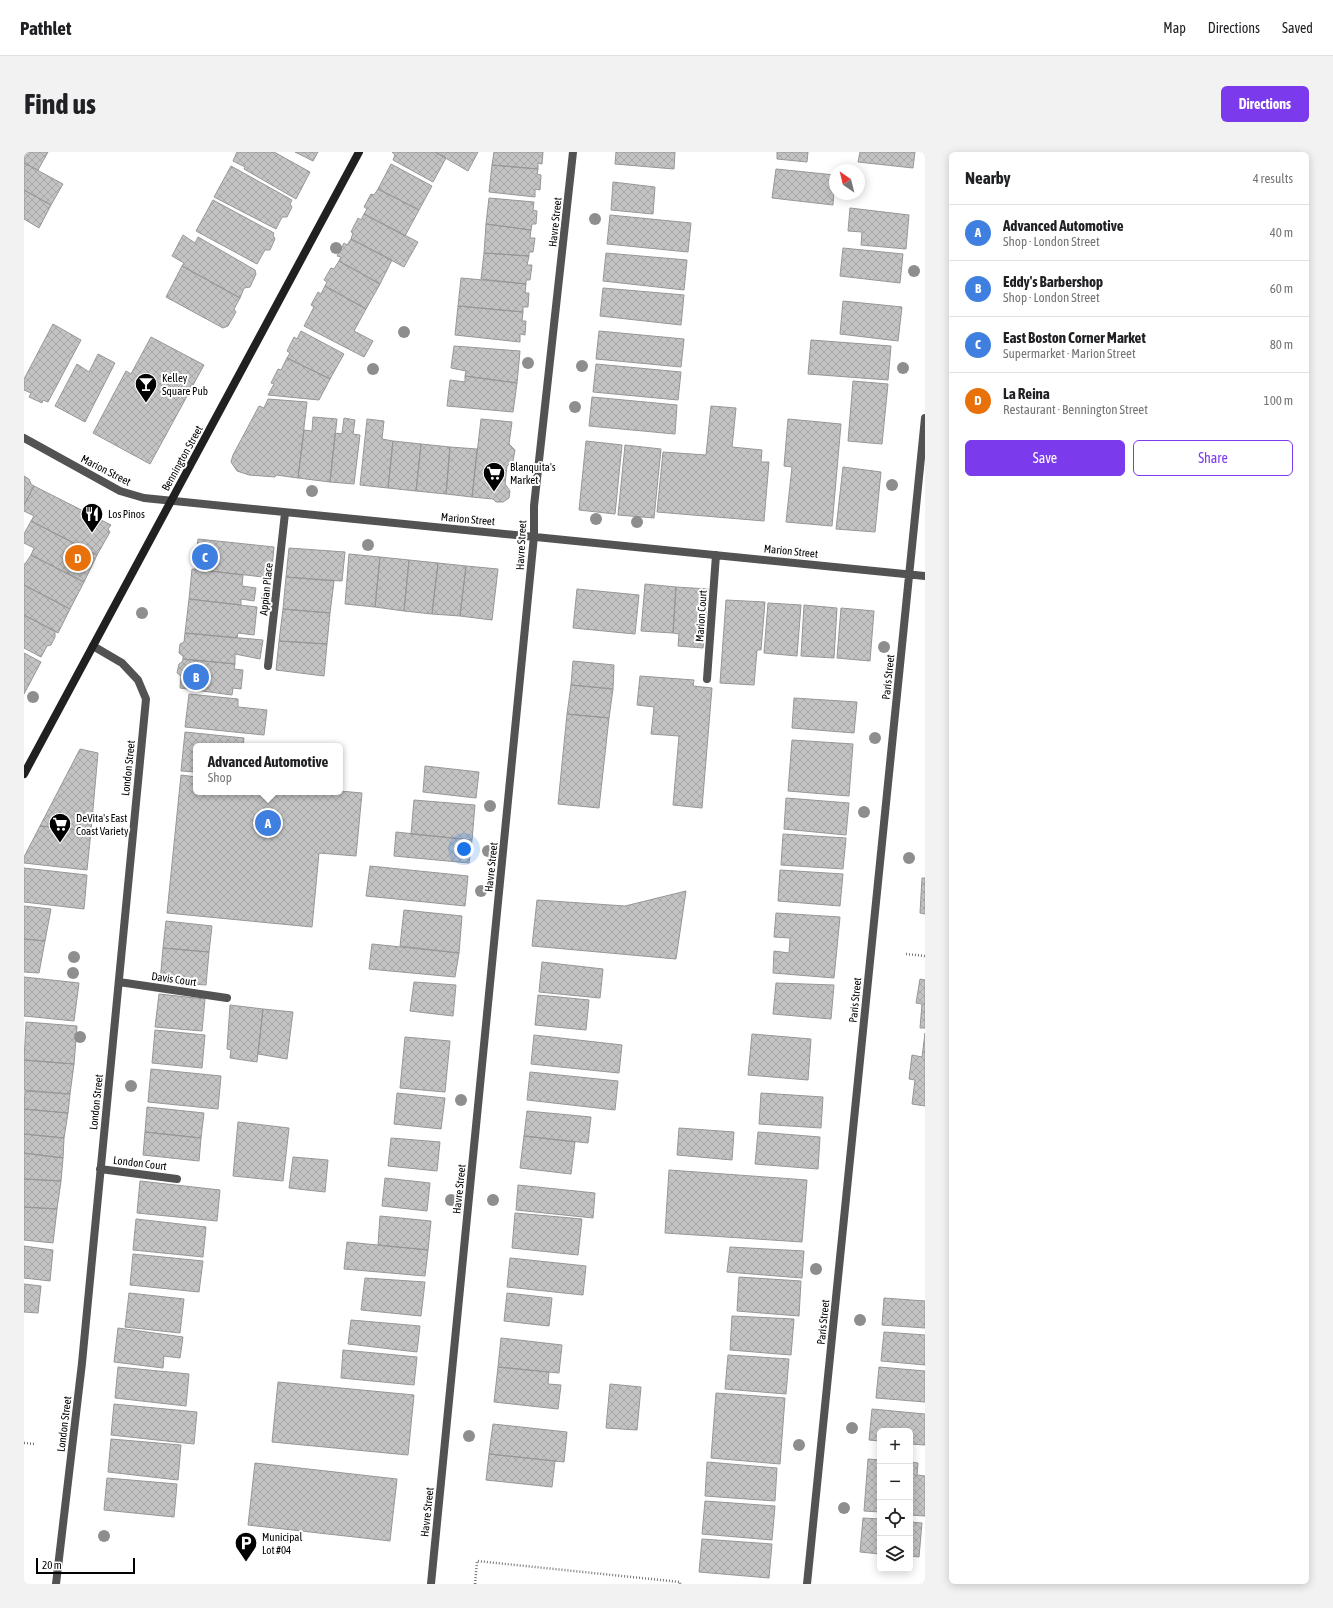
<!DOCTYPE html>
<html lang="en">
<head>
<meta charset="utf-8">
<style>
  body { margin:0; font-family:"Asap Condensed",sans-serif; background:#f2f2f2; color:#202124 }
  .controls { position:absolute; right:12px; bottom:12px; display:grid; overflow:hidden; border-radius:6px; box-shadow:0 2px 10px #0003 }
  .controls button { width:36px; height:36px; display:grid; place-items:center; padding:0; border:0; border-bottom:1px solid #e0e0e0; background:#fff; color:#202124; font:20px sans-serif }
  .compass { position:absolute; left:805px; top:12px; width:36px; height:36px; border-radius:50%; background:#fff; box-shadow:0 2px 10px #0003; rotate:325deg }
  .scale { position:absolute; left:12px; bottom:10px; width:99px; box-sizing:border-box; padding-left:4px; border:2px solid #000; border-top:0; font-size:11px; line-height:14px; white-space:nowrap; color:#000; -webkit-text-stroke:3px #fff; paint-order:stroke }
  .you { position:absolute; left:440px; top:697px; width:14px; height:14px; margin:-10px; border:3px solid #fff; border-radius:50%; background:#1a73e8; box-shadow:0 0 0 6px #1a73e833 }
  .badge { display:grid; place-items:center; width:26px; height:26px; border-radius:50%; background:#7c3aed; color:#fff; font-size:13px; font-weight:700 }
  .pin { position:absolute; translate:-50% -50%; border:2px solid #fff; box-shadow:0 1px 4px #0006 }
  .popup { position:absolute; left:169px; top:591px; width:150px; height:52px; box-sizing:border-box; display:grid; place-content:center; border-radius:6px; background:#fff; filter:drop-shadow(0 1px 3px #0005); font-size:13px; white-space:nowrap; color:#757577 }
  .popup b { font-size:15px; color:#202124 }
  .popup::after { content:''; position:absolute; left:50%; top:100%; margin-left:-8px; border:8px solid transparent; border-top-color:#fff }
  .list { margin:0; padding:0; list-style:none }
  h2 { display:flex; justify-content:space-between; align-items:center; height:52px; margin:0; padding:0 16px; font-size:17px }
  h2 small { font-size:13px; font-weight:400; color:#757577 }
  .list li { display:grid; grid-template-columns:26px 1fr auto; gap:12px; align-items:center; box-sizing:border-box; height:56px; padding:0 16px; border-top:1px solid #e0e0e0 }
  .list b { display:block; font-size:15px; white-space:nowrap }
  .list p { margin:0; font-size:13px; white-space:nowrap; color:#757577 }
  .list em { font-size:13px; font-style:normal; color:#757577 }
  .actions { display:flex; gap:8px; padding:12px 16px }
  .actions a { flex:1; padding:9px 0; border:1px solid #7c3aed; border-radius:6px; text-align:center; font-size:14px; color:#7c3aed }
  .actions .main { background:#7c3aed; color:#fff }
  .icon { flex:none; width:22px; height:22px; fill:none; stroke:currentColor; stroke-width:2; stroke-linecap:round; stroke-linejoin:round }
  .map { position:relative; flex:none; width:901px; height:1432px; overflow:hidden; border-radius:6px }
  header { display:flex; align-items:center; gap:24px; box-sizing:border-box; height:56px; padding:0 20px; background:#fff; border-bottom:1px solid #e0e0e0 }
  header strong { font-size:19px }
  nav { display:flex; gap:22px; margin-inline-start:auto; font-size:14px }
  .intro { display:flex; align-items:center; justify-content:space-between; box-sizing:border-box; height:96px; padding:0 24px }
  h1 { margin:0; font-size:28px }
  .button { padding:10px 18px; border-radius:6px; background:#7c3aed; color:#fff; font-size:14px; font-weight:700 }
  main { display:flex; gap:24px; padding:0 24px }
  aside { flex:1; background:#fff; border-radius:6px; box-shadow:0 2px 10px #0003 }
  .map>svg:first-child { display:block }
  .building { fill:url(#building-cross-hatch); stroke:#979797 }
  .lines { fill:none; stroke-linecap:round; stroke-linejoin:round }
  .path { stroke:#757575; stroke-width:2.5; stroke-dasharray:1 2; stroke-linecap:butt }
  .street { stroke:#535353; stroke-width:8 }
  .secondary { stroke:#202020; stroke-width:8 }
  .tree { fill:#8e8e8e }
  .labels { text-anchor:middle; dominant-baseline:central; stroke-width:4; stroke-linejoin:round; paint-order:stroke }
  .street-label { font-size:11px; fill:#000; stroke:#fff }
  .poi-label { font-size:11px; fill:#000; stroke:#fff; text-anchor:start }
</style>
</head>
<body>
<header>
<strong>Pathlet</strong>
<nav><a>Map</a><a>Directions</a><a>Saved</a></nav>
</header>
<div class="intro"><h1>Find us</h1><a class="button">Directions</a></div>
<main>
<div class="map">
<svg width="901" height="1432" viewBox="0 0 901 1432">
  <defs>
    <pattern id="building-cross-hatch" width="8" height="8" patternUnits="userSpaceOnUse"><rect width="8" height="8" fill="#c3c3c3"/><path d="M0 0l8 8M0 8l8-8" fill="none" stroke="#a6a6a6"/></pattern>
  </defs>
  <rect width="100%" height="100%" fill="#fff"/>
  <path class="building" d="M0 0H24L14 18 0 11Z
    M213 0H250L286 20 272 47 220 17 221 15 209 9Z
    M271 0H294L289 9Z
    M368 0H411L422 6 409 30 369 8 371 3Z
    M411 0H454L444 19Z
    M470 0H519L518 12 514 11V17L468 13Z
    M592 0H651L650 17 591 12Z
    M753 0H784L783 10 753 7Z
    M836 0H891L889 16 834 10Z
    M0 11 39 32 27 53 0 38Z
    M367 12 408 34 395 58 354 37Z
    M468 13 514 17 513 22 517 23 516 38 511 37V45L465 40Z
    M207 14 268 48 266 52 268 55 263 65H258L252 77 190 45Z
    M752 17 811 23 809 53 748 46Z
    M589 30 631 35 629 62 587 58Z
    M354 37 395 58 381 84 340 62 343 57 340 55 347 42 350 43Z
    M0 38 27 53 15 76 0 67Z
    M465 46 510 50 509 58 513 59 512 72H508L507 78 462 72Z
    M189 48 250 81 249 83 251 87 246 98H241L233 112 172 79Z
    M826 56 885 63 882 97 837 93 838 80 824 79Z
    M340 62 394 90 380 115 327 87 329 81 327 80 334 66 337 68Z
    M586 63 667 71 664 100 583 92Z
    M462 72 507 78 506 86H511L509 100H505V104L460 101Z
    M159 83 171 91 174 85 231 118 232 122 226 135 220 136 216 146 158 114 160 111 148 104Z
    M327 87 368 108 356 132 315 109 317 105 313 104 320 91 323 93Z
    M819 96 879 102 876 131 816 124Z
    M460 101 505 104 503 113H508L506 128H502V132L457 127Z
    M582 101 663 108 660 138 579 129Z
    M315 109 356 132 342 157 301 134 303 130 300 128 307 116 310 117Z
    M158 114 216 146 210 157 212 160 204 174 199 176 142 145Z
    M437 126 502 132 501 141H505L504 155H499V160L434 154Z
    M301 134 342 157 330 179 349 189 340 205 280 174 290 155 287 153 294 140 297 142Z
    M579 136 660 143 657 173 576 164Z
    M819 149 878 155 874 189 816 182Z
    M434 154 499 160 498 169H502L501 183 496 182V190L431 183Z
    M29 172 57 188 24 250 19 248 18 251 5 245 7 241 0 238V227Z
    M277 179 320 202 306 227 263 206 266 201 263 199 270 185 273 187Z
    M575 179 660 187 657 215 572 207Z
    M127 185 180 213 126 312 69 281 102 219 107 222Z
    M787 188 867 194 864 228 784 222Z
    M430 194 496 199 493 231 441 224 442 219 427 216Z
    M74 202 91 211 61 270 31 254 53 212 65 220Z
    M263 206 306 227 295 248 244 243 250 232 247 231 254 217 257 218Z
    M572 212 657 220 654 248 569 240Z
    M441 224 493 231 489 260 423 254 426 228 441 230Z
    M829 229 864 232 858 292 824 289Z
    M568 245 653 253 651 282 565 274Z
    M244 247 283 250 274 326 252 323 251 325 225 323 213 319 207 310 209 303 235 254 240 256Z
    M687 254 712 256 708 295 738 298 737 310H745L740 369 633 360 639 300 682 303Z
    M289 265 313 267 306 330 274 326 280 278 288 279Z
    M320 266 331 268 329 282 336 283 330 332 306 330 311 281 318 282Z
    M343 267 360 269 358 287 369 289 364 336 336 333Z
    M457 267 488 270 485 292 491 298 489 309 483 314 481 332 486 339 485 346 479 350H472L469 347 448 345Z
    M764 267 817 272 808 374 762 370 768 315 760 314Z
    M369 289 397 292 392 339 364 336Z
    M562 289 598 293 591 362 555 358Z
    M397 292 426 295 422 342 392 339Z
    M601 293 637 297 630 366 594 363Z
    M426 295 453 297 448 345 422 342Z
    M819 315 857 320 851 380 812 377Z
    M0 324 5 327 7 332 10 334 0 353Z
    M10 334 87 373 84 377 86 380 73 403 7 369 10 364 0 359V353Z
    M7 369 73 403 60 430 7 403 10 396 0 391V382Z
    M174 387 250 395 247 426 171 417Z
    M265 396 321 400 318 429 262 425Z
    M325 402 356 405 351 455 321 452Z
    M7 403 60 430 46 457 0 433V412H1Z
    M356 405 385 408 380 459 351 455Z
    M385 408 414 411 408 462 380 459Z
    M414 411 442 414 436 464 408 462Z
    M442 414 474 417 468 468 436 464Z
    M168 417 219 423 218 434 232 436 230 449 217 447V453L165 447Z
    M262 425 310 429 306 461 259 457Z
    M621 432 652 435 649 481 617 479Z
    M0 433 46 457 34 481 0 463Z
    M652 435 684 437 679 496 654 494 655 482 649 481Z
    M553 437 615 443 611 482 549 476Z
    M165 447 233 455 230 483 214 481 213 486 161 481Z
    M702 448 741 450 737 498H733L730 533 696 531Z
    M744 451 777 453 773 504 740 501Z
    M780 453 813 456 810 506 777 504Z
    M817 456 850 459 846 509 813 506Z
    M259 457 306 461 303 492 255 489Z
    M0 463 31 479V485L27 493 23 494 17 505 0 496Z
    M161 481 239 488 236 507 211 502V512L159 507V504L155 501 156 492 160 490Z
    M255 489 303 492 300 524 252 518Z
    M0 501 17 510 0 542Z
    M159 507 211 512 210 517 219 518 217 537 209 536 208 543 156 536 157 524 153 521 155 512 158 510Z
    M549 509 590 513 589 537 547 533Z
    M616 524 670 528 669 534 688 536 678 656 649 653 655 584 627 582 630 555 613 553Z
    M547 533 589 537 585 566 543 562Z
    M165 542 214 547V555L243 558 240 583 161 575Z
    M770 546 833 550 830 581 768 576Z
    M543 562 585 566 575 656 534 652Z
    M161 580 220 586 219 594H172V620L157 619Z
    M768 588 829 592 825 644 764 639Z
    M56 597 74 601 67 679 16 674Z
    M401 614 455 620 452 646 399 640Z
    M157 623 172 625V640L316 639 338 641 332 704 295 701 288 775 143 761Z
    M762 646 825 651 822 683 760 677Z
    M390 648 451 653 448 688 387 682Z
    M16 674 67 679 63 718 0 711V705Z
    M372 680 448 688 445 711 370 704Z
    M759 682 822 686 819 717 757 713Z
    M346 714 444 724 441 754 342 744Z
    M0 716 63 723 60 757 0 750Z
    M756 718 819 722 816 754 754 749Z
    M898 726H901V762L896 761Z
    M662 739 652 807 508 794 513 748 601 754Z
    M0 754 27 757 21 789 0 787Z
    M380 758 438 764 435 801 376 794Z
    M752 761 816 765 810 826 749 821 750 799 765 801 766 786 750 785Z
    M142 769 188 774 185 800 139 796Z
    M0 787 21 789 15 821 0 820Z
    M348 792 435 801 431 825 345 817Z
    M139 796 185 800 182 833 136 830Z
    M518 810 579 817 576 846 515 840Z
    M0 825 55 831 50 869 0 864Z
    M896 827 901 828V876H896L898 852 892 851Z
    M390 830 432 833 429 864 386 859Z
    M752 831 810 833 807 867 749 862Z
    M135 842 181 847 178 879 131 875Z
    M514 843 565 848 562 878 511 873Z
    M206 853 239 857 233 910 206 906 207 898 203 897Z
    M239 857 269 860 263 907 234 902Z
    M2 870 53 874 50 912 0 908Z
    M131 878 181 883 178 916 128 911Z
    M901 881V954L888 952 891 928 885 927 888 903 898 905Z
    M728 882 787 887 784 928 724 923Z
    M510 883 598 893 595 921 507 912Z
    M381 885 426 889 421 940 376 936Z
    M0 908 50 912 46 942 0 938Z
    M127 917 197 924 194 957 124 950Z
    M506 920 594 929 591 958 503 948Z
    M1 939 46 942 44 961 0 957Z
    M373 941 421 946 417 977 370 972Z
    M737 941 799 945 797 976 735 972Z
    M123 955 180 961 177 986 121 980Z
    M0 957 44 961 40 986 0 982Z
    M503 959 567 965 564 991 500 984Z
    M214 970 265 976 259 1029 209 1024Z
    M655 976 710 980 708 1008 653 1003Z
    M121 980 177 986 175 1009 119 1003Z
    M734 980 796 985 794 1017 731 1012Z
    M0 982 40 986 39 1006 0 1001Z
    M500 984 551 990 547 1022 496 1016Z
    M367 986 416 990 413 1019 364 1014Z
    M0 1001 39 1006 37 1029 0 1027Z
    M269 1005 304 1008 301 1040 265 1036Z
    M645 1018 783 1028 778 1090 641 1081Z
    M361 1026 406 1031 403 1059 358 1054Z
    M0 1027 37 1029 33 1057 0 1055Z
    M116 1029 196 1038 193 1069 113 1061Z
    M494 1033 571 1041 569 1066 492 1058Z
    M0 1055 33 1057 29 1091 0 1088Z
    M491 1061 558 1067 554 1103 488 1096Z
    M356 1064 407 1069 404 1098 354 1093Z
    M112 1067 182 1075 179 1105 109 1098Z
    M323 1090 404 1098 401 1124 320 1117Z
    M0 1094 29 1098 26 1129 0 1126Z
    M706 1095 780 1099 778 1126 703 1120Z
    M109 1102 179 1109 175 1140 106 1133Z
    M486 1106 562 1114 559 1143 483 1135Z
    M715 1125 777 1129 775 1164 713 1159Z
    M341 1126 401 1130 397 1164 337 1158Z
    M0 1132 17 1134 14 1161 0 1160Z
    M105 1141 160 1147 156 1181 101 1175Z
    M483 1141 528 1146 525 1174 480 1169Z
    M860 1146 901 1149V1176L858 1173Z
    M708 1164 770 1167 767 1203 706 1198Z
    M327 1168 396 1174 393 1200 324 1192Z
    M94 1176 159 1185 156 1206 140 1204 139 1216 90 1210Z
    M860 1180 901 1183V1213L857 1209Z
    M477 1186 538 1193 535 1221 474 1215Z
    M319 1198 393 1205 390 1233 317 1226Z
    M704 1203 765 1207 762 1242 701 1237Z
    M94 1215 165 1222 162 1254 91 1246Z
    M474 1215 525 1220 524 1232 537 1233 534 1257 470 1250Z
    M855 1215 901 1219V1250L852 1246Z
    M254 1230 390 1243 384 1303 248 1290Z
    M586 1232 617 1235 613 1278 582 1276Z
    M692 1241 761 1246 756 1312 687 1306Z
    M90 1252 173 1260 170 1292 87 1283Z
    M848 1257 901 1262V1293L886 1292V1279H856V1289L845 1288Z
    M469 1272 543 1280 540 1310 465 1302Z
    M87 1287 157 1293 154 1328 84 1320Z
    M465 1302 531 1309 528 1335 462 1328Z
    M844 1307 856 1308V1360L840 1359Z
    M683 1310 753 1316 751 1349 681 1344Z
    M886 1310 894 1311 893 1323 901 1324V1364L886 1363Z
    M231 1311 373 1327 366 1389 224 1373Z
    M83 1326 153 1332 150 1365 80 1358Z
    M681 1349 751 1354 748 1388 678 1382Z
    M839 1366 856 1367V1402L836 1400Z
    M886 1370 898 1371 895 1405 886 1404Z
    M678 1387 748 1392 745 1426 675 1420Z"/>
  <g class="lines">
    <path class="path" d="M882 802 901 804
      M0 1291 11 1292
      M451 1432 453 1409 656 1430V1432"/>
    <path class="street" d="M0 286 96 339 120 346 901 424
      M244 514 261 361
      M683 527 692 403
      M95 830 203 846
      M76 1017 153 1027
      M32 1432 58 1211 122 547 114 528 98 511 69 494
      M407 1432 510 384V354L549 0
      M783 1432 901 266"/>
    <path class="secondary" d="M0 622 335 0"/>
  </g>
  <g class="tree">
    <circle cx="571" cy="67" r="6"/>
    <circle cx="312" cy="96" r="6"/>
    <circle cx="890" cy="119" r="6"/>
    <circle cx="380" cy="180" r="6"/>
    <circle cx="504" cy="211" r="6"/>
    <circle cx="558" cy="214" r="6"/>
    <circle cx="879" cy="216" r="6"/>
    <circle cx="349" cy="217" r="6"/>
    <circle cx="551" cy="255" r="6"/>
    <circle cx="868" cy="333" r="6"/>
    <circle cx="288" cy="339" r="6"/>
    <circle cx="572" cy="367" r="6"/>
    <circle cx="613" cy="370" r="6"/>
    <circle cx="344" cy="393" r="6"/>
    <circle cx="118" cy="461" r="6"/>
    <circle cx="860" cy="495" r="6"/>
    <circle cx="9" cy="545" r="6"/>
    <circle cx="851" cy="586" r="6"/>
    <circle cx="466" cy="654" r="6"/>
    <circle cx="840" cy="660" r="6"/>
    <circle cx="464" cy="699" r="6"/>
    <circle cx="885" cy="706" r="6"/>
    <circle cx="457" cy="739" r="6"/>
    <circle cx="50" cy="805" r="6"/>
    <circle cx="49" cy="821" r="6"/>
    <circle cx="56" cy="885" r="6"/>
    <circle cx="107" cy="934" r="6"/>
    <circle cx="437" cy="948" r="6"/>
    <circle cx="427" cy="1048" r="6"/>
    <circle cx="469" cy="1048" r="6"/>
    <circle cx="792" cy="1117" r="6"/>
    <circle cx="836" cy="1168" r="6"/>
    <circle cx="828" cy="1276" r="6"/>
    <circle cx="445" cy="1284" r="6"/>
    <circle cx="775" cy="1293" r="6"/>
    <circle cx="820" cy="1356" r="6"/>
    <circle cx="80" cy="1384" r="6"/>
  </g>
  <defs>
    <g id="bar-pin" transform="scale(1.15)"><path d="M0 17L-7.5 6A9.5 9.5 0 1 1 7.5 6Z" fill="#000" stroke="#fff"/><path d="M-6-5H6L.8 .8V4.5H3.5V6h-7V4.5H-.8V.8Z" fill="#fff"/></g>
    <g id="supermarket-pin" transform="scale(1.15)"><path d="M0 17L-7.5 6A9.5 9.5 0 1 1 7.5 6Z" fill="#000" stroke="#fff"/><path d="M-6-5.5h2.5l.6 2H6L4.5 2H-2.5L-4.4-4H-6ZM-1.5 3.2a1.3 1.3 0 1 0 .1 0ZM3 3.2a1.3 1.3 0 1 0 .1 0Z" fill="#fff"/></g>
    <g id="restaurant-pin" transform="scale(1.15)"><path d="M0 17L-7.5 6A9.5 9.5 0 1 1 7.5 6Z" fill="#000" stroke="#fff"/><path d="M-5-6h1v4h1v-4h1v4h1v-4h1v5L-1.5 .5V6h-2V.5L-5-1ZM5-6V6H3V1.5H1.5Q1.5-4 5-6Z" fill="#fff"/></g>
    <g id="parking-pin" transform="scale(1.15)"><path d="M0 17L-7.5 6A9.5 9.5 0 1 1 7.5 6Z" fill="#000" stroke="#fff"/><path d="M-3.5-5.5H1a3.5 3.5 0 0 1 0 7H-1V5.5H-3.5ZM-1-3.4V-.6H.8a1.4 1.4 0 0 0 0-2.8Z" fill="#fff"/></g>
  </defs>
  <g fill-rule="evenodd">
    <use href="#bar-pin" x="122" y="232"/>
    <use href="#supermarket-pin" x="470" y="321"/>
    <use href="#restaurant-pin" x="68" y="362"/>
    <use href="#supermarket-pin" x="36" y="672"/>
    <use href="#parking-pin" x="222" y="1391"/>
  </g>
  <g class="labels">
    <g class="street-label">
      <text transform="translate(531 70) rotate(-84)">Havre Street</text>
      <text transform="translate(158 306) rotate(-61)">Bennington Street</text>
      <text transform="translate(82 318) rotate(27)">Marion Street</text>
      <text transform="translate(444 367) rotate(5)">Marion Street</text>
      <text transform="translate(497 393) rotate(-87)">Havre Street</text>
      <text transform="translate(767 399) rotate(6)">Marion Street</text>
      <text transform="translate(242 437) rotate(-84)">Appian Place</text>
      <text transform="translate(677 464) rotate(-86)">Marion Court</text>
      <text transform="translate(864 525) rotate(-84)">Paris Street</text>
      <text transform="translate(104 616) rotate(-84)">London Street</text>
      <text transform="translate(467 715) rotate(-84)">Havre Street</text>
      <text transform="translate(150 827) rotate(8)">Davis Court</text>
      <text transform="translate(831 848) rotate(-84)">Paris Street</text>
      <text transform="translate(72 950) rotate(-84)">London Street</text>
      <text transform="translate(116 1011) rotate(7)">London Court</text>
      <text transform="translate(435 1037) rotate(-84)">Havre Street</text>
      <text transform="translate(799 1170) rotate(-84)">Paris Street</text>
      <text transform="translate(40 1272) rotate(-83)">London Street</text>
      <text transform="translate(403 1360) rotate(-84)">Havre Street</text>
    </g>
    <g class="poi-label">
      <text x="138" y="226">Kelley<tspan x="138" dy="13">Square Pub</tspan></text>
      <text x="486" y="315">Blanquita's<tspan x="486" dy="13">Market</tspan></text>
      <text x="84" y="362">Los Pinos</text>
      <text x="52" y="666">DeVita's East<tspan x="52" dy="13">Coast Variety</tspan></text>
      <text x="238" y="1385">Municipal<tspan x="238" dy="13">Lot #04</tspan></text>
    </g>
  </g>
</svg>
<div class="controls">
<button>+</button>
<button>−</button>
<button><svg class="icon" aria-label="locate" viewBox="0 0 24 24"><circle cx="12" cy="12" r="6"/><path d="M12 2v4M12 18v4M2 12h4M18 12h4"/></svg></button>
<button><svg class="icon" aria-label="layers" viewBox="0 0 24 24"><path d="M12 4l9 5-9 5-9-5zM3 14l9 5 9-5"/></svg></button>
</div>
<svg class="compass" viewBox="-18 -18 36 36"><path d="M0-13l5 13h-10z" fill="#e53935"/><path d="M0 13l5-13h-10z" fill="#757577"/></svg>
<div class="scale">20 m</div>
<div class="you"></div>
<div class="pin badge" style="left:244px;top:671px;background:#3f7fe0">A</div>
<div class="popup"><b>Advanced Automotive</b>Shop</div>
<div class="pin badge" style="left:172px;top:525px;background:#3f7fe0">B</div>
<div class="pin badge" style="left:181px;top:405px;background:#3f7fe0">C</div>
<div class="pin badge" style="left:54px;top:406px;background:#e8710a">D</div>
</div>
<aside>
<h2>Nearby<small>4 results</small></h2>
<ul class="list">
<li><span class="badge" style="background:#3f7fe0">A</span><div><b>Advanced Automotive</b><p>Shop · London Street</p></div><em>40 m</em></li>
<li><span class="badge" style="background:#3f7fe0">B</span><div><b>Eddy's Barbershop</b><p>Shop · London Street</p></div><em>60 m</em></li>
<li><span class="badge" style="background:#3f7fe0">C</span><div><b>East Boston Corner Market</b><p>Supermarket · Marion Street</p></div><em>80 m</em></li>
<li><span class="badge" style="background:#e8710a">D</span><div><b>La Reina</b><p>Restaurant · Bennington Street</p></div><em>100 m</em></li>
</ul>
<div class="actions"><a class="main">Save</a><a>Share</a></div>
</aside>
</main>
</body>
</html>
